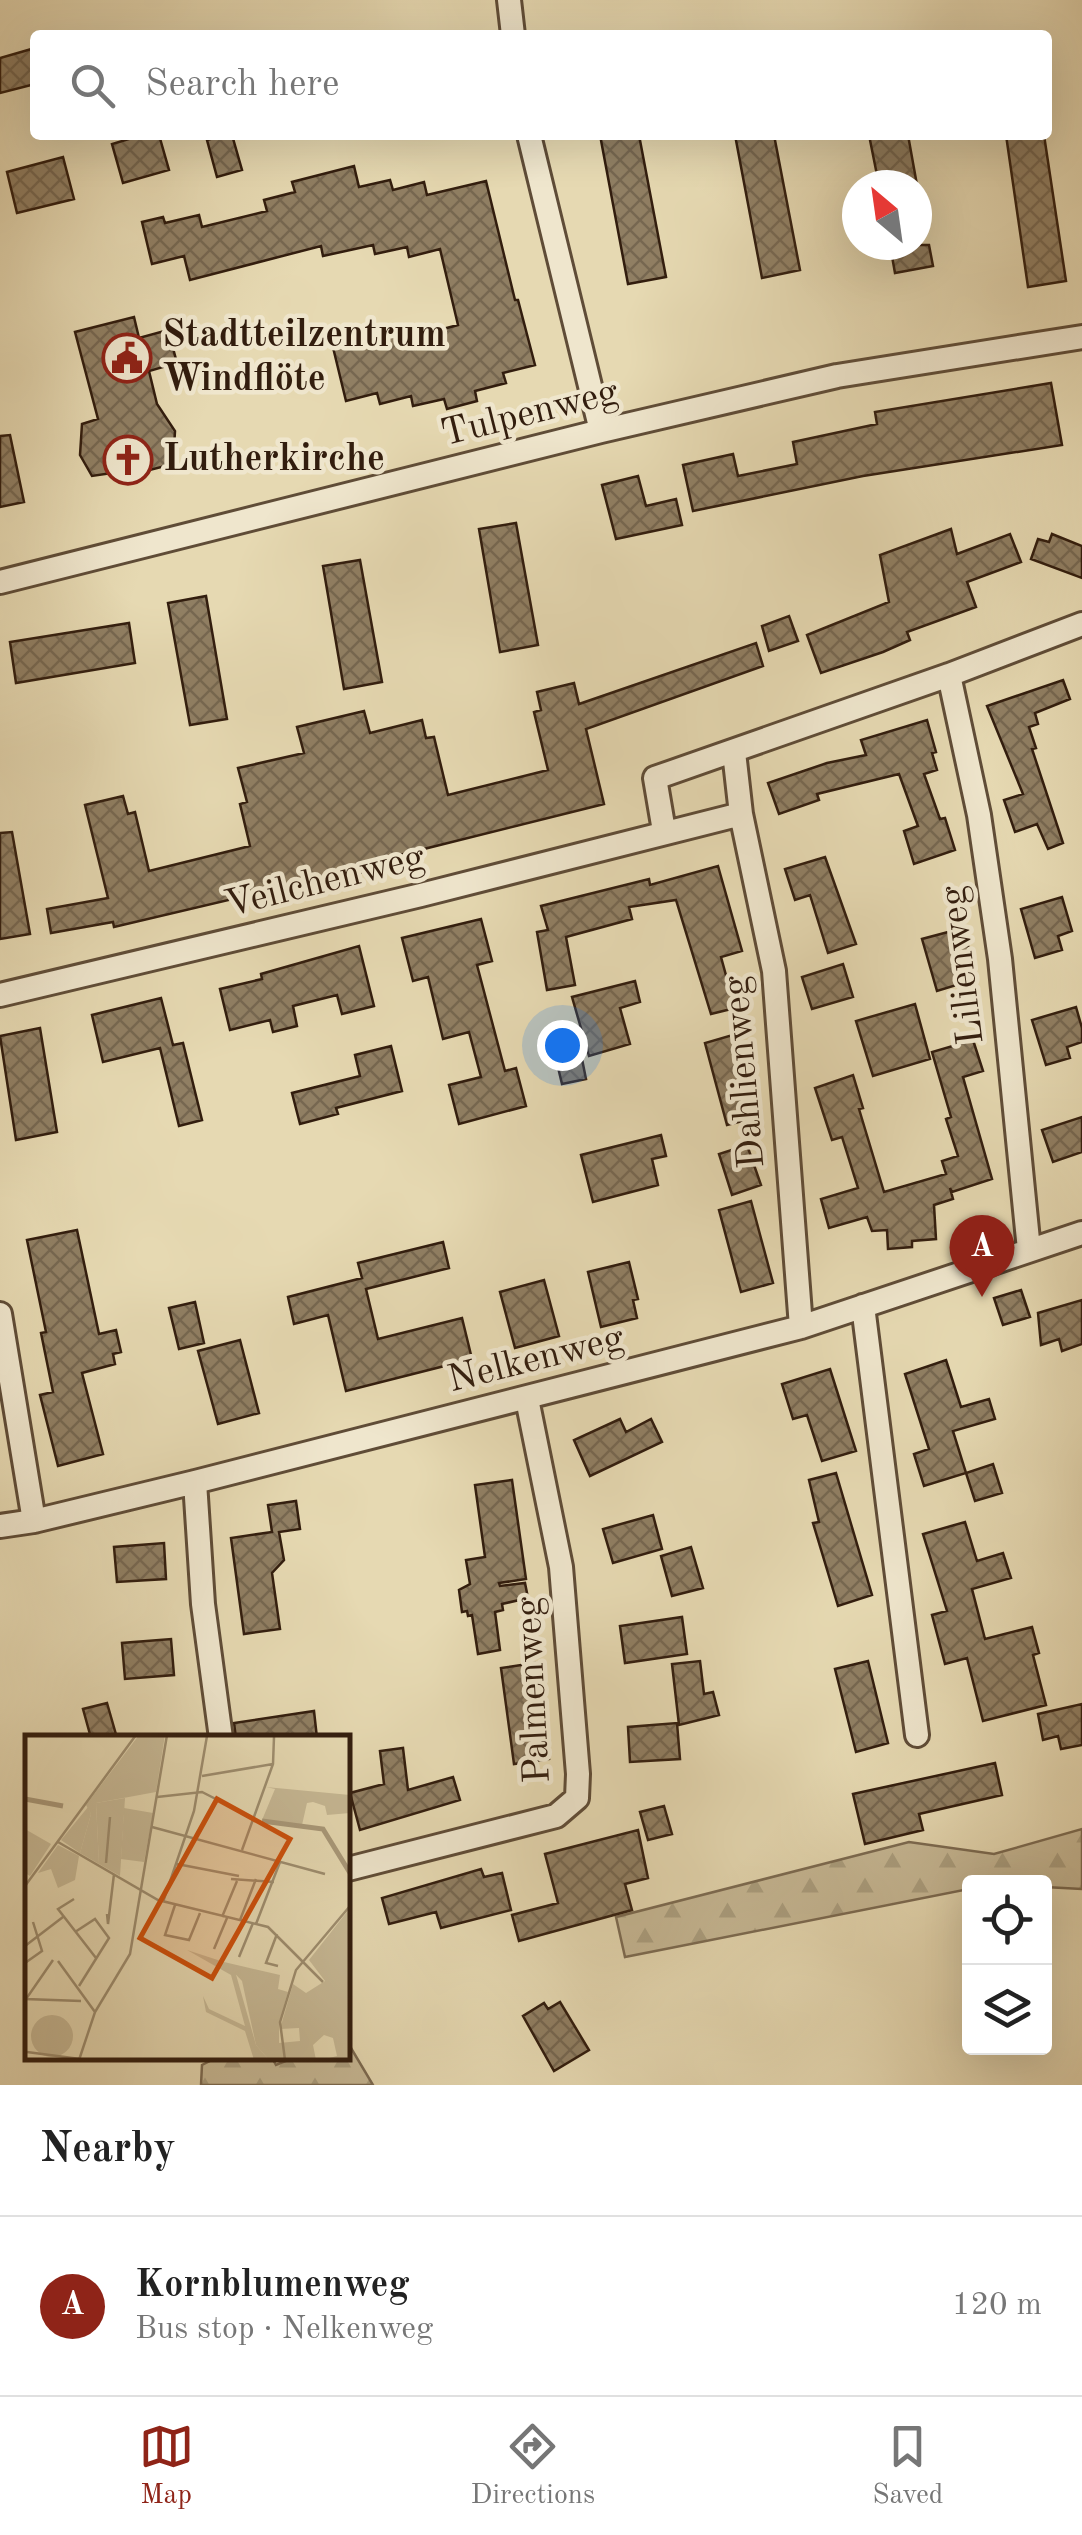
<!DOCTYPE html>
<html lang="en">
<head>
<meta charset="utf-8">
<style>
  body { margin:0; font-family:"Old Standard TT",serif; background:#f6f6f6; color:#222 }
  .controls { position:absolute; right:30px; bottom:30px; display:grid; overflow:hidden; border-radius:10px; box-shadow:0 10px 40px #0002 }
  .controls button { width:90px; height:90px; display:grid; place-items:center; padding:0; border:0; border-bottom:2px solid #e0e0e0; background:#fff; color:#222; font:50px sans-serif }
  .compass { position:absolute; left:842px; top:170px; width:90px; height:90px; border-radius:50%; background:#fff; box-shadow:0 10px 40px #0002; rotate:331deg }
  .you { position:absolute; left:562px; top:1045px; width:35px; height:35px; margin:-25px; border:8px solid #fff; border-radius:50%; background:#1a73e8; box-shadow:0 0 0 15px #1a73e833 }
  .badge { display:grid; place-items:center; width:65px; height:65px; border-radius:50%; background:#8f2418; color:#fff; font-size:32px; font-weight:700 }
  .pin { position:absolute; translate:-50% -82px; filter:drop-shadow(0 2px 5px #0008) }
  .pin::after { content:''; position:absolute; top:52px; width:35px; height:30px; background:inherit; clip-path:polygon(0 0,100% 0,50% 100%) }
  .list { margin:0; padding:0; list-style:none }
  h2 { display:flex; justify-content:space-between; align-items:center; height:130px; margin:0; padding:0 40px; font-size:42px }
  h2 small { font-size:32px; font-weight:400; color:#767676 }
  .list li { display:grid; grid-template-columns:65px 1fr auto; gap:30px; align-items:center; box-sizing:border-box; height:180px; padding:0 40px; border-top:2px solid #e0e0e0 }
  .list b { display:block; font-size:38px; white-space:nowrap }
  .list p { margin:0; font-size:32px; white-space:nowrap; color:#767676 }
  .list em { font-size:32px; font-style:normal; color:#767676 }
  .icon { flex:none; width:55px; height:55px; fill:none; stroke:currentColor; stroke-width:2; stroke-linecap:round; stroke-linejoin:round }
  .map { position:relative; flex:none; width:1082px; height:2085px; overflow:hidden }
  .search { position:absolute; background:#fff; box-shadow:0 10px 40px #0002; left:30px; right:30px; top:30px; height:110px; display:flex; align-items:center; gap:25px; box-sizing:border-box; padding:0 35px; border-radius:10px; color:#767676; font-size:38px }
  .sheet { height:310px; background:#fff }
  nav { display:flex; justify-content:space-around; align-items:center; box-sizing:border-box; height:140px; border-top:2px solid #e0e0e0; background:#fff; font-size:28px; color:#767676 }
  nav a { display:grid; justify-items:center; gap:5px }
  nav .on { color:#8f2418 }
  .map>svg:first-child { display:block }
  .forest { fill:url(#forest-firs); stroke:#7c6b52; stroke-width:2.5 }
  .building { fill:url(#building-cross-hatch); stroke:#321d0e; stroke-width:2.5 }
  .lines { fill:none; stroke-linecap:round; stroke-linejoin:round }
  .minor-casing { stroke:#5f4c37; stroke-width:28 }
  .minor { stroke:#efe6cd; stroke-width:22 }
  .labels { text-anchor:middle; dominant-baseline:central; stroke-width:9; stroke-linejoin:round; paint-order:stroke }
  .poi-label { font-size:38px; font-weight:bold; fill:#321d0e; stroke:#efe6cd; text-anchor:start }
  .street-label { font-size:38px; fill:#321d0e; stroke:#efe6cd }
  .inset-river { fill:none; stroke:#a9997a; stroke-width:5 }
  .inset-road { fill:none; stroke:#9e8e70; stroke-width:2.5 }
  .view { fill:#cd500c; fill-opacity:0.15; stroke:#cd500c; stroke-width:5 }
  .inset-edge { fill:none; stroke:#321d0e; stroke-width:5 }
</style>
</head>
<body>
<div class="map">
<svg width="1082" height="2085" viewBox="0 0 1082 2085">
  <defs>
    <pattern id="forest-firs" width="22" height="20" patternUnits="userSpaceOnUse" patternTransform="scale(2.5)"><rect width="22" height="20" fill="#c7b996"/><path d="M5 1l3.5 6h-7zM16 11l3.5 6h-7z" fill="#ab9f80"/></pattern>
    <pattern id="building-cross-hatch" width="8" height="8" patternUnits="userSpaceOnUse" patternTransform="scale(2.5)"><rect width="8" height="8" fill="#907f63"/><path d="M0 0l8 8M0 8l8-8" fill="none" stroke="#766750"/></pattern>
  </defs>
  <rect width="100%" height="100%" fill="#e6d9b2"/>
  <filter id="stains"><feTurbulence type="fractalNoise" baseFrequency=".002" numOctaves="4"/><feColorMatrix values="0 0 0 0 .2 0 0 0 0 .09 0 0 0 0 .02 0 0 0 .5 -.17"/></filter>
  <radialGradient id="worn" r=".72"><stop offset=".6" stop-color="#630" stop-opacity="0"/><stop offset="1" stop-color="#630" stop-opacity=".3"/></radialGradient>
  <path class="forest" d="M1082 1829V1889L1045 1887 1044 1882H970L969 1889 625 1957 616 1917 909 1842 994 1854Z
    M348 2043 373 2085H201L202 2065 216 2058H272L276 2065 293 2058H348Z"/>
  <path class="building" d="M35 48V84L0 93V58Z
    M142 135H159L169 170 123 183 112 144Z
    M224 135H232L242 170 217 177 207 140Z
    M600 135H639L666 277 628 284Z
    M735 135H774L800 270 762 278Z
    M869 135H908L917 185H879Z
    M1006 135H1044L1066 281 1028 287Z
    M63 157 74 199 17 213 7 172Z
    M354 166 359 187 390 180 393 190 424 182 427 195 486 181 515 300H518L535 365 503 373 506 383 475 391 477 401 447 409 444 399 413 406 411 396 380 404 377 393 346 401 330 335 361 328 363 339 394 331 397 341 458 325 440 249 409 257 407 247 375 254 373 245 323 256 321 246 190 280 184 256 152 264 142 222 163 217 165 223 199 215 202 227 267 211 264 200 295 192 292 182Z
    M890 245H929L933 266 895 273Z
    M134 317 139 338 168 330 177 363 149 371 157 404 175 431 173 464 146 471V468L92 476 80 455 82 424 98 419 75 332Z
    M1051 383 1062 445 863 476 693 511 683 465 733 454 738 476 797 464 793 442 877 424 875 412Z
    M10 435 24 502 0 507V436Z
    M638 476 646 506 676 499 682 525 616 539 602 485Z
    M516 523 538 645 500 652 479 529Z
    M951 529 957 554 1010 534 1021 562 967 582 976 607 907 632 910 640 883 652 821 673 807 635 889 602 880 555Z
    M1052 534 1082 546V578L1031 559 1038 539 1049 542Z
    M360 560 382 682 344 689 323 566Z
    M206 596 227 719 190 725 168 603Z
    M789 616 798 641 769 651 762 626Z
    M129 623 135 663 16 683 10 642Z
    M756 643 763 666 586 729 604 804 400 855 402 862 356 874 357 878 336 883 334 875 114 927 113 922 51 933 47 909 108 898 85 805 123 796 128 814 135 812 149 871 250 846 240 804 247 802 238 768 304 753 297 727 364 711 370 733 422 720 426 738 434 737 448 795 548 770 534 712 541 710 537 692 574 683 579 704Z
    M1063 680 1070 699 1035 713 1038 724 1029 727 1036 748 1032 749 1063 843 1048 849 1037 824 1015 832 1004 800 1023 794 987 706Z
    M927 720 936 752 932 753 937 770 924 774 940 819 945 818 955 850 914 864 904 831 918 826 899 774 817 794 819 800 779 814 768 783 827 763 866 755 861 740Z
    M12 832 30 934 0 939V833Z
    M825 857 856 944 828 953 810 895 795 900 785 869Z
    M718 866 742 951 721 957 735 1008 711 1014 676 900 629 907 632 919 566 937 575 985 547 990 537 932 548 930 541 906 649 879 650 885Z
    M1062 897 1072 931 1058 936 1062 950 1035 958 1021 909Z
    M481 919 492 961 477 965 505 1071 516 1068 526 1106 459 1124 449 1085 481 1077 469 1032 443 1039 428 977 413 981 402 938Z
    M963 928 973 963 968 964 973 980 937 991 922 939Z
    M359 946 374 1006 342 1014 337 995 293 1006 297 1026 273 1032 270 1020 230 1030 220 989 262 979 261 974Z
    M843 964 853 997 812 1009 802 977Z
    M635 981 640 1002 620 1008 630 1044 589 1056 572 997Z
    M161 998 173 1045 183 1043 202 1120 179 1126 160 1048 103 1062 92 1015Z
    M915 1004 930 1059 873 1076 856 1021Z
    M1076 1007 1082 1028V1042L1067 1047 1070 1058 1046 1065 1032 1020Z
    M40 1028 57 1132 16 1140 0 1036Z
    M736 1034 758 1117 727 1125 705 1043Z
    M973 1040 983 1071 963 1077 992 1179 952 1192 950 1188 953 1199 934 1205 936 1239 912 1241V1247L888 1249 887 1230 872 1231 867 1217 829 1228 821 1199 858 1188 842 1137 832 1140 815 1088 853 1075 863 1108 859 1109 884 1192 946 1174 942 1161 958 1156 946 1119 951 1117 932 1052Z
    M391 1046 402 1091 336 1108 338 1114 300 1124 292 1093 360 1076 355 1055Z
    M581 1054 586 1079 562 1084 556 1059Z
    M1082 1117V1152L1053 1162 1042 1130Z
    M661 1135 666 1156 652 1159 658 1185 593 1202 581 1155Z
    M747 1145 761 1185 732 1195 719 1154Z
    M751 1201 773 1283 741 1292 719 1210Z
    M77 1230 99 1334 116 1330 121 1352 113 1354 115 1364 82 1373 103 1454 58 1466 40 1395 53 1392 41 1333 46 1332 27 1240Z
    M443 1242 449 1268 366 1289 378 1339 462 1318 472 1359 346 1391 328 1315 294 1324 288 1297 362 1278 358 1263Z
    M629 1262 638 1299 633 1300 637 1318 601 1327 588 1272Z
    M544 1280 559 1336 515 1348 500 1292Z
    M1021 1290 1030 1317 1003 1325 994 1298Z
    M1082 1300V1344L1062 1351 1059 1339 1041 1345 1038 1313Z
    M195 1302 204 1343 179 1349 169 1308Z
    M240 1340 259 1413 218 1424 198 1351Z
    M946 1360 961 1407 989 1399 995 1419 953 1431 966 1473 924 1486 914 1454 929 1449 905 1374Z
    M830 1369 856 1451 822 1461 807 1415 793 1419 782 1384Z
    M620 1419 626 1432 651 1419 662 1442 590 1476 574 1440Z
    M993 1464 1002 1493 975 1501 966 1473Z
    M836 1473 872 1595 838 1606 813 1523 819 1522 809 1480Z
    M512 1480 526 1579 499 1583 500 1586 525 1583 528 1598 502 1604 503 1610 495 1612 500 1650 478 1654 472 1615 468 1616 467 1611 462 1612 459 1590 470 1584 466 1560 485 1557 475 1485Z
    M296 1501 300 1529 279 1532 284 1560 272 1573 280 1629 244 1634 231 1538 272 1532 268 1505Z
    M653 1515 662 1549 613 1563 603 1529Z
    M965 1522 977 1561 1003 1553 1011 1578 972 1589 985 1639 1032 1627 1039 1653 1033 1655 1046 1705 983 1721 967 1658 945 1664 932 1615 947 1611 923 1534Z
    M164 1543 166 1579 117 1582 114 1547Z
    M691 1547 703 1588 672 1596 661 1556Z
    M682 1617 687 1654 625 1663 620 1626Z
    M171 1639 174 1675 125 1679 122 1643Z
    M700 1661 704 1694 713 1692 719 1715 679 1725 672 1664Z
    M868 1661 888 1743 856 1752 835 1669Z
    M535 1663 549 1759 514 1764 501 1668Z
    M107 1703 117 1738H91L83 1709Z
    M1082 1704V1745L1061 1749 1058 1736 1043 1740 1038 1714Z
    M314 1711 317 1738H236L234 1723Z
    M677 1723 680 1759 630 1762 628 1727Z
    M403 1748 408 1790 453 1777 460 1800 360 1830 350 1793 384 1784 380 1751Z
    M995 1763 1002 1795 919 1814 923 1830 865 1844 853 1794Z
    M664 1806 672 1834 648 1840 640 1812Z
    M638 1830 648 1878 625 1884 632 1910 519 1941 512 1915 558 1903 545 1854Z
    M481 1869 484 1877 502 1873 511 1910 441 1928 436 1912 389 1924 382 1898Z
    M560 2002 589 2050 554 2071 523 2016 544 2003 548 2009Z"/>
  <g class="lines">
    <g class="minor-casing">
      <path id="minor" d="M509 0 513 35
        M529 135 601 431
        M0 582 601 431 837 376 1082 337
        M949 675 979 815 1000 959 1029 1250
        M741 814 774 971 801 1327
        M664 831 655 778 949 675 1082 624
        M0 995 421 895 741 814 734 752
        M863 1306 917 1735
        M0 1314 34 1521
        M195 1482 203 1604 221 1738
        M0 1526 34 1521 195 1482 801 1327 1082 1233
        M348 1869 556 1816 577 1798 578 1774 561 1567 527 1399"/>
    </g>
    <use href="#minor" class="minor"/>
  </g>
  <defs>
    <g id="civic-ring" transform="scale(2.5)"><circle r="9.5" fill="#efe6cd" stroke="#8f2418" stroke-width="1.5"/><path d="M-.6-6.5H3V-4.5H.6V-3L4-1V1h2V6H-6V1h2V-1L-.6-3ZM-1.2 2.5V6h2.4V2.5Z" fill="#8f2418"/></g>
    <g id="church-ring" transform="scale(2.5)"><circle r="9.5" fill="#efe6cd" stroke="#8f2418" stroke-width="1.5"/><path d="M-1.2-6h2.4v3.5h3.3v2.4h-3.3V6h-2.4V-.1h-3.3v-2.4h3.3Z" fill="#8f2418"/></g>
  </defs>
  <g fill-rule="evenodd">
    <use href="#civic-ring" x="127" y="358"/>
    <use href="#church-ring" x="128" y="460"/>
  </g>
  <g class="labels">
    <g class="poi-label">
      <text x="162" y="336">Stadtteilzentrum<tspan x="162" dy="44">Windflöte</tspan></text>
      <text x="163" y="460">Lutherkirche</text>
    </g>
    <g class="street-label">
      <text transform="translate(530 414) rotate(-14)">Tulpenweg</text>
      <text transform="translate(325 882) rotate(-14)">Veilchenweg</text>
      <text transform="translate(963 965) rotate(-97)">Lilienweg</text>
      <text transform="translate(745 1072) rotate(-95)">Dahlienweg</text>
      <text transform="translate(536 1360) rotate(-14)">Nelkenweg</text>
      <text transform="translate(534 1690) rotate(-93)">Palmenweg</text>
    </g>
  </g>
  <g transform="translate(25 1735)">
    <rect width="325" height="325" fill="#e6d9b2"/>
    <path d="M241 52 325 60V78L302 80 300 71 288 67 282 68 277 90 237 85 250 54ZM63 72 66 79 55 118 36 105ZM33 110 54 121 50 145 33 153 26 134 13 138ZM325 173V319L321 325H297L312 321 308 303 299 300 288 310 291 325H244L231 310 217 246 199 227 255 240 253 254 263 257 254 287V308L275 306 274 293 255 294 268 249 281 258 300 246 284 225ZM6 301a21 21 0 1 1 42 0a21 21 0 1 1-42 0Z" fill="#c7b996"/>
    <path d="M114 0H140L131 57 71 68 74 129 55 118 66 79 61 70ZM99 73 128 78 119 127 96 124ZM162 215 199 227 210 236 231 310 244 325H229L220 296 181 277 178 261 184 274 220 291 206 240Z" fill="#c7b996"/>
    <path d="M0 94 26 109 5 141 0 138Z" fill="#c7b996"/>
    <path d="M100 63 95 141 74 129 71 68Z" fill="#c7b996"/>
    <path class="inset-river" d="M0 64 38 71M237 86 298 94 325 138"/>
    <path class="inset-road" d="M166 0H321M177 41 248 29M132 62 177 57 226 82M127 92 300 139M33 107 133 165 243 192 298 247M217 115 248 29 249 2M81 128 85 82M152 129 214 141M206 144 249 147M0 151 111 0M49 164 33 174 71 223M138 167 169 76 182 1M150 170 140 200 164 205 175 178M82 179 83 189 89 139M197 182 212 146M215 185 231 144M231 189 255 127M50 197 70 184 84 203 54 251M252 199 241 228 253 231M0 211 38 182M189 214 202 183M214 222 228 188M28 225 1 264 56 266M33 226 70 277M0 228 17 216 8 187M2 317 55 324M54 325 70 277 105 219 142 0M260 325 255 287 271 235 325 171"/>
    <path class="view" d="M192 64 265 104 187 243 115 203Z"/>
    <rect width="325" height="325" class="inset-edge"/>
  </g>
  <rect width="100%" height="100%" filter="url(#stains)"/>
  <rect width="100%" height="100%" fill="url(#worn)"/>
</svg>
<div class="controls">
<button><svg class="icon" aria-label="locate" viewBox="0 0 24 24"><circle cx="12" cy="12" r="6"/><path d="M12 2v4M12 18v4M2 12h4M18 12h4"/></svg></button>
<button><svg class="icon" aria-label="layers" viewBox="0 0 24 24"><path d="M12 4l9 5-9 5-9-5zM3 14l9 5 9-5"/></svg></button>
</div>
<svg class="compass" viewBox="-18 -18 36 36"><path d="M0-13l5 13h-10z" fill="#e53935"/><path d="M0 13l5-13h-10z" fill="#767676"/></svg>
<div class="you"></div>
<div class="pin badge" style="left:982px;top:1297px">A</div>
<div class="search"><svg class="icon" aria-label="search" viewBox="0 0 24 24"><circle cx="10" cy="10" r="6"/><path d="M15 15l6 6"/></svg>Search here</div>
</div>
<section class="sheet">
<h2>Nearby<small></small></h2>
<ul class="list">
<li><span class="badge">A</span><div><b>Kornblumenweg</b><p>Bus stop · Nelkenweg</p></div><em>120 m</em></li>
</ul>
</section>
<nav>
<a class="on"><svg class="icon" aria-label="map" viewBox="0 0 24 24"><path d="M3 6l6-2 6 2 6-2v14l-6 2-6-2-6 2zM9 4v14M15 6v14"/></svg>Map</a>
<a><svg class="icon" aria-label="directions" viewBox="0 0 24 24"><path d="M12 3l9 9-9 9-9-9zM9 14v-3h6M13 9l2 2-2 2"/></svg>Directions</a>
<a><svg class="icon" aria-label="saved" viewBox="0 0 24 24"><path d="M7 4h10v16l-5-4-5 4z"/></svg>Saved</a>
</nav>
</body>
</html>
